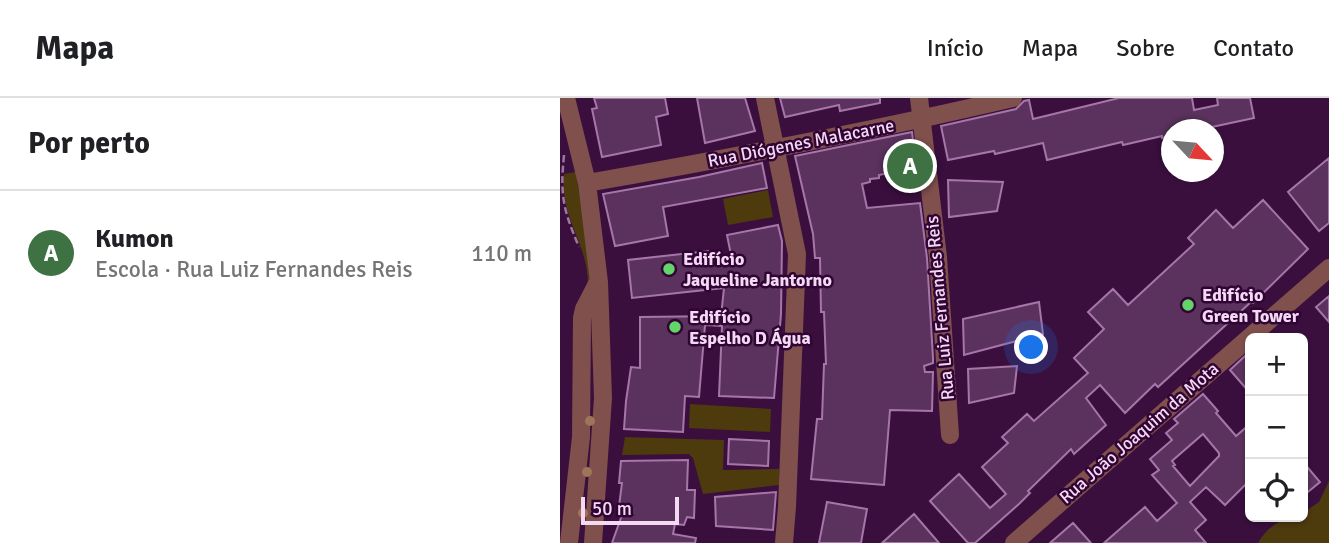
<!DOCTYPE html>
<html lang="pt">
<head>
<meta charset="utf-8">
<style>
  body { margin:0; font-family:Signika,sans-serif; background:#f2f2f2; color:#202124 }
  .controls { position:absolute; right:21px; bottom:21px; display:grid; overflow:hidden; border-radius:10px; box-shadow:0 2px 5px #0004 }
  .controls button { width:63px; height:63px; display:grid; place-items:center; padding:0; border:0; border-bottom:2px solid #e0e0e0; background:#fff; color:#202124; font:35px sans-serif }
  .compass { position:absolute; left:601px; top:21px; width:63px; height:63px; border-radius:50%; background:#fff; box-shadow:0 2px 5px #0004; rotate:116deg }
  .scale { position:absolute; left:21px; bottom:18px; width:98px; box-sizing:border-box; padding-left:7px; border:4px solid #f4d9f5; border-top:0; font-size:19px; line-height:24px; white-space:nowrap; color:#f4d9f5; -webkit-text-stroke:5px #300433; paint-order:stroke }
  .you { position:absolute; left:472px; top:250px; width:24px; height:24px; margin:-18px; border:5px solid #fff; border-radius:50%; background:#1a73e8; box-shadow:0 0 0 10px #1a73e833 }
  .badge { display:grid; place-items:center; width:46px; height:46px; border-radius:50%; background:#3e7243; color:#fff; font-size:23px; font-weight:700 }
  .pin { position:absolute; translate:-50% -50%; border:4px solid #fff; box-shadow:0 2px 7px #0006 }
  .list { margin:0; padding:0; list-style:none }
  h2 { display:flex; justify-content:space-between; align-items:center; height:91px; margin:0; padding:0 28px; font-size:30px }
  h2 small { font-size:23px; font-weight:400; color:#757577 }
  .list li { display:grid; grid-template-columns:46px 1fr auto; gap:21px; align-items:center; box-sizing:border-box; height:126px; padding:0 28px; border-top:2px solid #e0e0e0 }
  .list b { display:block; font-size:26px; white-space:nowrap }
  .list p { margin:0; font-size:23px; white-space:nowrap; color:#757577 }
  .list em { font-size:23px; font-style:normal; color:#757577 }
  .icon { flex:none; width:38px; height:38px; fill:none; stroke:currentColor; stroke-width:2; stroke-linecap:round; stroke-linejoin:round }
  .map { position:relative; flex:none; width:769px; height:445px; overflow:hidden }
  header { display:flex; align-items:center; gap:42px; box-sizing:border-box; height:98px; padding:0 35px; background:#fff; border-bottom:2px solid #e0e0e0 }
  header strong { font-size:33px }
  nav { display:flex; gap:38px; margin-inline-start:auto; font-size:24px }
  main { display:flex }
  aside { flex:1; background:#fff }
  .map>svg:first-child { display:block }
  .green { fill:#4d3b0e }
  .building { fill:#5a325d; stroke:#a675a9; stroke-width:2; fill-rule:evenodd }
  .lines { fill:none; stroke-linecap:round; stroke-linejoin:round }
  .path { stroke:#9b789d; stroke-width:2.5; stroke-dasharray:7 3.5; stroke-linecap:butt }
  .minor { stroke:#80504c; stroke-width:18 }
  .tree { fill:#9f755a }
  .poi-dot { fill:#62d469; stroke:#300433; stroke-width:2.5 }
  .labels { text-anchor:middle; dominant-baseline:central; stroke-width:5; stroke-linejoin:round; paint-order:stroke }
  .street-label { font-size:18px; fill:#f4d9f5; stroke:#300433 }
  .poi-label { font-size:18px; font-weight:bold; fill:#f4d9f5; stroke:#300433; text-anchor:start }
</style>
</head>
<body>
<header>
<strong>Mapa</strong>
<nav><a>Início</a><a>Mapa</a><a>Sobre</a><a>Contato</a></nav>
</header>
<main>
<aside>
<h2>Por perto<small></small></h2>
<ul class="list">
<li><span class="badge">A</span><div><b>Kumon</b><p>Escola · Rua Luiz Fernandes Reis</p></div><em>110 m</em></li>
</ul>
</aside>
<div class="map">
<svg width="769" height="445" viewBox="0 0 769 445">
  <rect width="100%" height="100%" fill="#3a0f3e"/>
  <path class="green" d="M16 74 32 178 28 188C28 143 0 122 4 76Z
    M208 92 213 119 168 127 163 101Z
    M130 306 211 311 210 334 129 330Z
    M65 339 164 342 163 372 219 371V387L143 396 133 360 129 356 62 357Z
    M769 383V445H698C708 428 722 419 743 419V415L759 404Z"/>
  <path class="building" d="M34 0H105L108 16 96 19 101 47 42 59 32 11 37 10Z
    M137 0H185L195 33 145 45Z
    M220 0H320V5L280 13 279 7 225 19Z
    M559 0H632L634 12 658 7 657 0H690L694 20 638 32H612V38L602 40V38L563 47 562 44 487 62 483 45 435 56 434 53 388 62 381 28 456 11 464 3 469 2 473 21Z
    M352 34 356 69 319 77V80L310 81V84L302 86 307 110 360 105 367 160 373 260V265L364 268 365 274H373L372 313 330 312 324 387 251 381 257 321H262L264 266H266L264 214H261L260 160H255L253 136 235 58Z
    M769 60V125L759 133 728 94Z
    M202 65 207 90 103 109 108 138 55 148 43 96 139 79Z
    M388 82 443 84 437 113 389 119Z
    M703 102 748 151 693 205 691 204 598 289 595 286 565 315 540 287 526 300 546 327 514 356 511 351 468 393 470 395 459 406 415 445H408L370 403 399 376 430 410 446 396 422 369 448 345 442 339 467 316 474 323 528 275 514 260 544 231 528 214 553 191 568 207 634 146 628 140 656 112 673 130Z
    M218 127 222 143 221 216 214 300 159 298 162 228 145 227 139 299 125 298 123 334 64 331 66 303 71 269 80 270V219L161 218 164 190 72 200 68 162 148 153 149 164 172 162 167 137Z
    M769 198V224L756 209Z
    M479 204 483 236 404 257 403 221Z
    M686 257 690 261V295L670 272Z
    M457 268 454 295 409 305 408 271Z
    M643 296 658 313 656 315 676 338 690 326V394L685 387 665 407 646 389 630 404 646 422 635 432 646 445H544L585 409 597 423 617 405 592 377 599 372 590 361 612 342 606 335 618 325 614 321ZM643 336 659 355V358L630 388 613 368 615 367 612 363Z
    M169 341 209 343 208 368 168 366Z
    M128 362 127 392H135L134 420 127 419 124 427 115 426 113 436 136 440 135 445H52L62 417 58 416 62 385H59L61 363Z
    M743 364 760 384 743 398Z
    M216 394 213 432 156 428 155 399Z
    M267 404 307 411 301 445H259Z
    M354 416 379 445H322Z
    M513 425 531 445H490Z"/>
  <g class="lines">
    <path class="path" d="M4 57C0 98 3 111 19 149"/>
    <path class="minor" d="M6 0 27 85 39 184 43 300 33 445
      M205 0 237 156 227 409 224 445
      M359 0 378 159 390 337
      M27 85C170 60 312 33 453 0
      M9 445 21 339 22 220 24 211 38 184
      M454 445 769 170"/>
  </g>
  <g class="tree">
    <circle cx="30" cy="323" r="5"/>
    <circle cx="27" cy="374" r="5"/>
    <circle cx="23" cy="415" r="5"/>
  </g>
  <g class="poi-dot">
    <circle cx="109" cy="171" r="7"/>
    <circle cx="628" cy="207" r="7"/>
    <circle cx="115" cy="229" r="7"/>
  </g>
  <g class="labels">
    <g class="street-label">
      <text transform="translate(241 45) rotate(-11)">Rua Diógenes Malacarne</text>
      <text transform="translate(380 210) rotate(-95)">Rua Luiz Fernandes Reis</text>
      <text transform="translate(579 335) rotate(-41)">Rua João Joaquim da Mota</text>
    </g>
    <g class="poi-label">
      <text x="123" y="161">Edifício<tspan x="123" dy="21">Jaqueline Jantorno</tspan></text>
      <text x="642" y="197">Edifício<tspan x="642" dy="21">Green Tower</tspan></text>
      <text x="129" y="219">Edifício<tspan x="129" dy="21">Espelho D Água</tspan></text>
    </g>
  </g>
</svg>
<div class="controls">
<button>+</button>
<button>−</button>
<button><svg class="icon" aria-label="locate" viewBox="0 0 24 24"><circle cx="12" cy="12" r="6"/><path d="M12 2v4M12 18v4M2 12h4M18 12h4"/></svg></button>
</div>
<svg class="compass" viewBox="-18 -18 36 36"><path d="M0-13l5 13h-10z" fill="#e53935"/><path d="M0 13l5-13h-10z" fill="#757577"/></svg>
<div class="scale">50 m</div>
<div class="you"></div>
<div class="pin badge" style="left:350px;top:68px">A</div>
</div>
</main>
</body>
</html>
